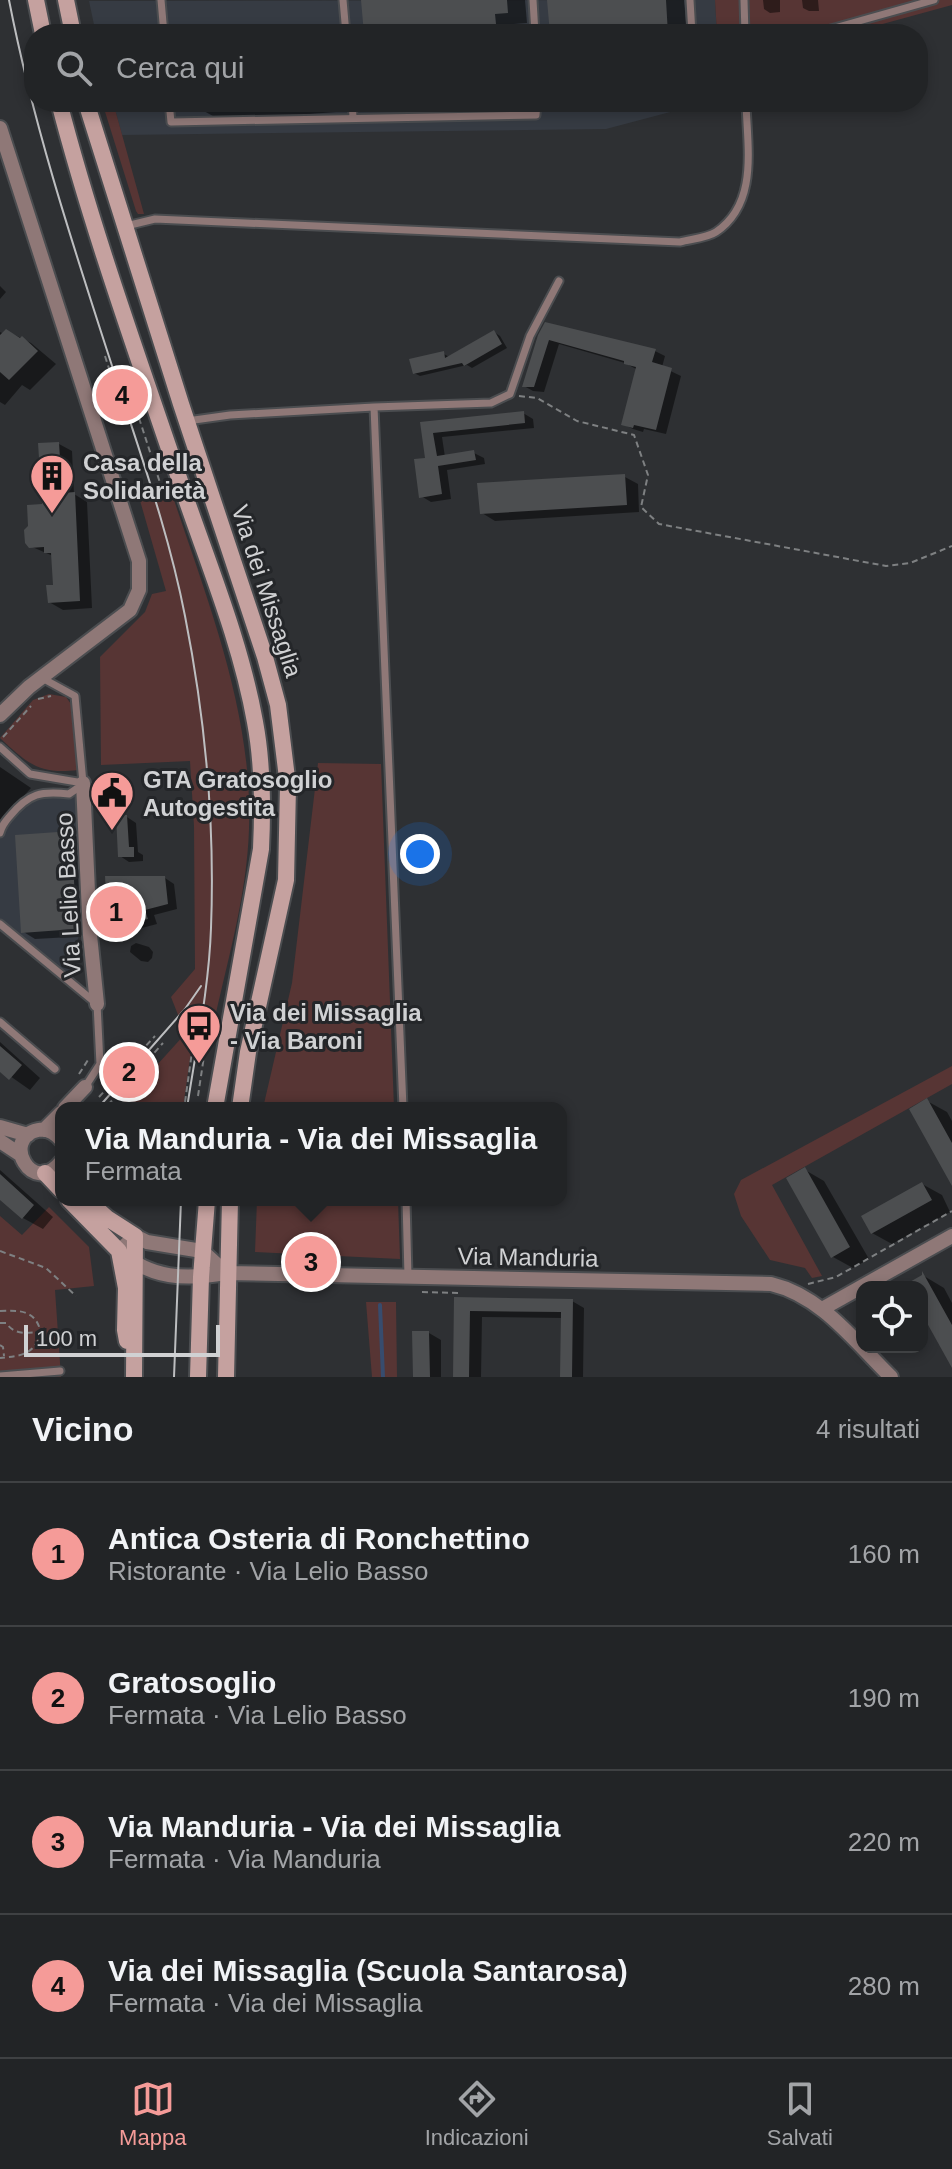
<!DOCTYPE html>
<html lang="it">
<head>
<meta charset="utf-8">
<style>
  body { margin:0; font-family:Arial,sans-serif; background:#2a2c2e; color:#f1f3f6 }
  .controls { position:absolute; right:24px; bottom:24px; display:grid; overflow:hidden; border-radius:16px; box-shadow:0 4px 12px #0003 }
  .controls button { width:72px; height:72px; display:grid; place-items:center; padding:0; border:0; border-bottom:2px solid #3f4143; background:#222426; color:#f1f3f6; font:40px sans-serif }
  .scale { position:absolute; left:24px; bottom:20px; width:196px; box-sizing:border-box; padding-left:8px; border:4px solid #d0d1d3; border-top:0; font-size:22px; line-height:28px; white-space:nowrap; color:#d0d1d3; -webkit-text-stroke:6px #242629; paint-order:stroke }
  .you { position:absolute; left:420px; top:854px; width:28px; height:28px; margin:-20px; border:6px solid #fff; border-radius:50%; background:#1a73e8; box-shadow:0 0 0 12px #1a73e833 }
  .badge { display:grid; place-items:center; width:52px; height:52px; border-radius:50%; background:#f59b98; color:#111; font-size:26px; font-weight:700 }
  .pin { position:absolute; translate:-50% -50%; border:4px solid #fff; box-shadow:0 2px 8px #0006 }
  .popup { position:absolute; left:55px; top:1102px; width:512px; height:104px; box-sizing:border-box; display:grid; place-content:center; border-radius:16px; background:#222426; filter:drop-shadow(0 2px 6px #0005); font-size:26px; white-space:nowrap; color:#a2a4a7 }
  .popup b { font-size:30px; color:#f1f3f6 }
  .popup::after { content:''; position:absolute; left:50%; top:100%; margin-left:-16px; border:16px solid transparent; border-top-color:#222426 }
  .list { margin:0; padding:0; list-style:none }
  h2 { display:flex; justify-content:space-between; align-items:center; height:104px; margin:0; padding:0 32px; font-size:34px }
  h2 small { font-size:26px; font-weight:400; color:#a2a4a7 }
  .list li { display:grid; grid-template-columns:52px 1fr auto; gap:24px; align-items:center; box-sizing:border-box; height:144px; padding:0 32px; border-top:2px solid #3f4143 }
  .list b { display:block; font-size:30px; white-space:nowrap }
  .list p { margin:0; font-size:26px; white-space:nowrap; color:#a2a4a7 }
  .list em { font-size:26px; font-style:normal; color:#a2a4a7 }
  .icon { flex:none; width:44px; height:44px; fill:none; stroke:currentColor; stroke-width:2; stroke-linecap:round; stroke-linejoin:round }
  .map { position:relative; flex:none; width:952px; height:1377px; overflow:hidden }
  .search { position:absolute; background:#222426; box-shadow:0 4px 12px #0003; left:24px; right:24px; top:24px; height:88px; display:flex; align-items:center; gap:20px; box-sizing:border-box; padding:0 28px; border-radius:32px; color:#a2a4a7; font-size:30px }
  .sheet { height:680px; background:#222426 }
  nav { display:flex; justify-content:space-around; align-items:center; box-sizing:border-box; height:112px; border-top:2px solid #3f4143; background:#222426; font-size:22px; color:#a2a4a7 }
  nav a { display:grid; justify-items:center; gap:4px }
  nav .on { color:#f59b98 }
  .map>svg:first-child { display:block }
  .built { fill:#363b43 }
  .green { fill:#573534 }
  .shadow { fill:#0007 }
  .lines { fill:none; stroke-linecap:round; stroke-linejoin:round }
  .stream { stroke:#374c6e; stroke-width:4 }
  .building { fill:#4c4e50 }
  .lane-casing { stroke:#4b4d50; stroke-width:11 }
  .street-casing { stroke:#4b4d50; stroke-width:18 }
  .secondary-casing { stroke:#4b4d50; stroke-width:20 }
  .path { stroke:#7e8082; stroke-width:2; stroke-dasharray:6 4; stroke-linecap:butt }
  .lane { stroke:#8f7877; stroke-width:7 }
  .street { stroke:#8f7877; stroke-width:14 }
  .secondary { stroke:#c5a19f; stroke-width:16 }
  .tram { stroke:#bdbec0; stroke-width:2 }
  .labels { text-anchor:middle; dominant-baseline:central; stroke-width:6; stroke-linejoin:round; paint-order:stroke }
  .poi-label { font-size:24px; font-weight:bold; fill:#d0d1d3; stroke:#242629; text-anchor:start }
  .street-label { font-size:24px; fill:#d0d1d3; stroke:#242629 }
</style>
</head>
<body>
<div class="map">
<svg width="952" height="1377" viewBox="0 0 952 1377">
  <rect width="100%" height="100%" fill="#2e3033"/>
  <path class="built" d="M715 0 717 34H96L89 1Z
    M113 102H708L606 129 122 135Z
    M83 783 90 935H79L67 981 0 924V833L24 800 47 792 69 794Z"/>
  <path class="green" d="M715 0H952V5L846 34H717Z
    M102 102H113L144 214H138L136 211Z
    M145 490 169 492 173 497C209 605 253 714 249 829 247 894 228 959 214 1022L195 1019 184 1030 171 997 195 969 194 826 190 761 101 765 100 657 145 612 152 594 166 591 139 497Z
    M49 694 66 697 71 704 78 770C39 775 27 763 0 738L33 700Z
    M318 763 381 764 394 1108H263L292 983Z
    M195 1023 183 1108H118Z
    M952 1066V1084L772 1185 822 1276 812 1278 805 1268 770 1260 741 1216 734 1194 741 1180Z
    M257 1200H398L400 1259 255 1252Z
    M49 1207 89 1247 94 1286 55 1290 61 1377H0V1216L22 1235Z
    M366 1302H396L397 1377H372Z"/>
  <path class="shadow" d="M363 0H525L527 23 514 24 515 34H381Z
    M549 0H684L687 34H552Z
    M763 0H780V12L770 13 764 9Z
    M802 0H818L819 11H809L803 8Z
    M324 30 331 34H282Z
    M201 102H335L336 112 222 121 202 110Z
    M399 102H448L406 106Z
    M0 286 6 292 0 299Z
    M7 331 31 343 56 364 30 390 22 385 5 405 0 402V332L4 334Z
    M494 332 500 336 507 348 472 368 467 365 420 376 414 373 444 354 451 358Z
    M540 336 655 351 665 356 662 367 681 376 666 434 644 429 643 432 633 429 623 424 636 369 625 363 559 344 544 392 533 391 524 386Z
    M523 413 533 419 534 428 442 437 445 457 474 453 484 458 485 464 447 470 451 499 431 502 421 496 427 460 422 424Z
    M59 444 72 451 74 494 87 502 92 608 63 610 49 602 55 587 53 556 30 546 44 506Z
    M625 477 638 484 639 512 495 521 482 513Z
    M0 767 31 788 0 822Z
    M127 817 136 823 138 852 143 855V861L129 862 120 856Z
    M71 833 84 841 89 936 35 939 22 931Z
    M165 878 174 884 177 909 154 915 157 924 119 934 110 929Z
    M136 943 149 947 153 952 152 958 148 962 141 961 130 952 131 946Z
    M0 1042 40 1078 30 1090 0 1069Z
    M927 1101 947 1112 952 1121V1182Z
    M0 1170 53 1217 43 1229 23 1218 0 1197Z
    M805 1170 824 1181 869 1259 853 1268 833 1257Z
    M922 1184 942 1195 950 1212 892 1244 872 1233Z
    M924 1276 944 1288 952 1303V1363L922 1310Z
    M456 1299 572 1301 584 1308 583 1377H562L563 1318 482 1317 481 1377H455Z
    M429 1333 441 1340V1377H415Z"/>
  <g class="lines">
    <path class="stream" d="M380 1305 383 1377"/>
  </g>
  <path class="building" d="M361 0H507L508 13 495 14 497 34H364Z
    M547 0H666L668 34H550Z
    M545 322 656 349 652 362 672 368 656 430 634 425 633 428 621 425 636 367 624 364V361L549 340 534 387H522L538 335Z
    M6 329 20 338 22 336 38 351 9 380 0 372V335Z
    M494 330 502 344 464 366 462 363 413 374 409 359 444 351 445 358Z
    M524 411 525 423 433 433 437 456 474 450 476 460 438 466 442 494 419 498 414 459 425 458 420 422Z
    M59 442 62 493 75 492 80 601 48 603 46 585H53L51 553H44V547L29 548 25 543 24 530 28 526 27 505 42 504 38 443Z
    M625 474 627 505 480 514 477 483Z
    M116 815H127L129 847H134V857H118Z
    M72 831 76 929 21 933 15 835Z
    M105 876H165L168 904 145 910 148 919 108 930Z
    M0 1046 22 1065 9 1080 0 1072Z
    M927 1098 952 1143V1186L909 1109Z
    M805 1167 850 1247 831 1258 786 1178Z
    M0 1174 34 1205 22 1219 0 1200Z
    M922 1182 932 1200 871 1234 861 1216Z
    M922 1271 952 1325V1368L922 1314V1287H901L922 1275Z
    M454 1297 573 1299 572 1377H560L561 1312 470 1311 469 1377H453Z
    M412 1331H429L430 1377H413Z"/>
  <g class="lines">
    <g class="lane-casing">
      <path id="lane" d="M161 0 164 34
        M343 0 346 34
        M533 0 535 34
        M690 0 692 34
        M744 0 745 34
        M813 34 934 0
        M169 102 171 122 536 115 537 102
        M352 102 353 117
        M126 226 155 219 680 242C691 239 707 238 716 232 759 203 747 146 746 102
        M374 407 403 1108
        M187 421 230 415 374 407 491 403 510 394 530 336 559 281
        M42 678 75 696 83 783
        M0 747 30 774 83 783
        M0 833C2 825 5 822 10 816 29 793 41 791 69 794L82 785
        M0 924 97 1004 100 1064 85 1087
        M0 1022 55 1069
        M406 1200 408 1276
        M0 1376 60 1371"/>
    </g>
    <g class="street-casing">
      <path id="street" d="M0 128 139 561V590L130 610 29 687 0 715
        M83 783 90 935 97 1004
        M65 1108 85 1087
        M0 1127 28 1135
        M44 1130 61 1113
        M61 1140C55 1133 48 1128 38 1130 0 1138 32 1198 61 1162
        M0 1141 21 1155
        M226 1273 202 1251 147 1242 135 1236 119 1251C152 1279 184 1280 226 1273L771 1284C822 1296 855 1342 891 1377
        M822 1309 952 1236"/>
    </g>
    <g class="secondary-casing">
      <path id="secondary" d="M36 0 43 34
        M66 0 73 34
        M59 102C93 233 140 362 183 490 209 566 241 643 255 722 263 764 263 807 261 849L215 1108
        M86 102 181 404 265 657 278 705 288 786 286 880 248 1052 240 1108
        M45 1173 61 1190
        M69 1200 119 1251 126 1288 125 1330 127 1341
        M87 1200 107 1218 135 1236 134 1377
        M198 1377 201 1277 207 1200
        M226 1377 230 1200"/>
    </g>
    <path class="path" d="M105 356 126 422
      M519 396 537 398 577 421 634 435 648 475 641 507 659 524 886 566 910 563 952 546
      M139 418 163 492
      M38 699 51 696
      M3 737 31 706
      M79 1074 88 1060
      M198 1096 209 1023
      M99 1097 155 1036
      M185 1102 196 1023
      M108 1105 163 1043
      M0 1251 46 1268 76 1296
      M296 1258H329
      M808 1284 836 1277 952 1211
      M422 1292 458 1293
      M0 1311C20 1310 36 1310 41 1333 34 1355 21 1356 0 1358
      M0 1323H6C15 1335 25 1333 39 1332
      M0 1345 3 1347 4 1356"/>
    <use href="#lane" class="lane"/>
    <use href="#street" class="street"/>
    <use href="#secondary" class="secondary"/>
    <path class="tram" d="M9 0C36 139 82 272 125 406 148 476 171 544 185 616 205 717 215 824 211 928 209 988 196 1049 187 1108
      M98 1108 185 1009 201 986
      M174 1377 181 1200"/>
  </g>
  <defs>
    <g id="building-pin" transform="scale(2.3)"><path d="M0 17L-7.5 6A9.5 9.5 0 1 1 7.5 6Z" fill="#f59b98" stroke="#242629"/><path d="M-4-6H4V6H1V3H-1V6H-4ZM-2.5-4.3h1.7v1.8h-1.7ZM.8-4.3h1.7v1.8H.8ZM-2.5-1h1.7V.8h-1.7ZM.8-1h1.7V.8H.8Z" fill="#111"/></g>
    <g id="civic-pin" transform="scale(2.3)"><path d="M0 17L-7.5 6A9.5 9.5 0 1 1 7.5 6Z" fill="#f59b98" stroke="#242629"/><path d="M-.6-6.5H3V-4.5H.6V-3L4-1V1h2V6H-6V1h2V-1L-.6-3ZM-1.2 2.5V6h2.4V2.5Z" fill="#111"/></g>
    <g id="bus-pin" transform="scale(2.3)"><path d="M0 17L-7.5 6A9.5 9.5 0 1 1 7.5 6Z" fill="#f59b98" stroke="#242629"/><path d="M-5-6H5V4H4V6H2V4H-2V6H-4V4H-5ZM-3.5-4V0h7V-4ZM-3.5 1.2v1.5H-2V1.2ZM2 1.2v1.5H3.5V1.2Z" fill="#111"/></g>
  </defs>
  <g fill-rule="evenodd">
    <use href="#building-pin" x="52" y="476"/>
    <use href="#civic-pin" x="112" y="793"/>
    <use href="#bus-pin" x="199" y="1026"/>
  </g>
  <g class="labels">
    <g class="poi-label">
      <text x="83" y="462">Casa della<tspan x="83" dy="28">Solidarietà</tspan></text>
      <text x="143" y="779">GTA Gratosoglio<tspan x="143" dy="28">Autogestita</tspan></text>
      <text x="230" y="1012">Via dei Missaglia<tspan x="230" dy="28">- Via Baroni</tspan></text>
    </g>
    <g class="street-label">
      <text transform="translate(267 591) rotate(72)">Via dei Missaglia</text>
      <text transform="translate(68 895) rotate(-93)">Via Lelio Basso</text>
      <text transform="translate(528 1257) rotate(1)">Via Manduria</text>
    </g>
  </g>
</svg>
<div class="controls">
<button><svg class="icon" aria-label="locate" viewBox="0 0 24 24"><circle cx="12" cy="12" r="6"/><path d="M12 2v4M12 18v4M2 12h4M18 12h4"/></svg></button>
</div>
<div class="scale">100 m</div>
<div class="you"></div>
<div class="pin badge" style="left:116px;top:912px">1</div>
<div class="pin badge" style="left:129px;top:1072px">2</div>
<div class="pin badge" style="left:311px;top:1262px">3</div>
<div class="popup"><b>Via Manduria - Via dei Missaglia</b>Fermata</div>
<div class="pin badge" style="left:122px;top:395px">4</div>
<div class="search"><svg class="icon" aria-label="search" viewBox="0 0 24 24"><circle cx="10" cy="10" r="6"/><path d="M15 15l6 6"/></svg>Cerca qui</div>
</div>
<section class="sheet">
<h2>Vicino<small>4 risultati</small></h2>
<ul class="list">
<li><span class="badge">1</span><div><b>Antica Osteria di Ronchettino</b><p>Ristorante · Via Lelio Basso</p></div><em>160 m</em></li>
<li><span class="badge">2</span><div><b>Gratosoglio</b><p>Fermata · Via Lelio Basso</p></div><em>190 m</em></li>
<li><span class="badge">3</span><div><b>Via Manduria - Via dei Missaglia</b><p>Fermata · Via Manduria</p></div><em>220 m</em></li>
<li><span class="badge">4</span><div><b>Via dei Missaglia (Scuola Santarosa)</b><p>Fermata · Via dei Missaglia</p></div><em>280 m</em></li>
</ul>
</section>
<nav>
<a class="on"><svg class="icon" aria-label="map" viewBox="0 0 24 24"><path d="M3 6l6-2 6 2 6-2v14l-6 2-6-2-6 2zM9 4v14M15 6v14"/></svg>Mappa</a>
<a><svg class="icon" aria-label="directions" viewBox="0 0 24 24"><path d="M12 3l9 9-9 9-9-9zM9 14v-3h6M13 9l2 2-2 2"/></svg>Indicazioni</a>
<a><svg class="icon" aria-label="saved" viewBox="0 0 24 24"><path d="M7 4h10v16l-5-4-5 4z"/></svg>Salvati</a>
</nav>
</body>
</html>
